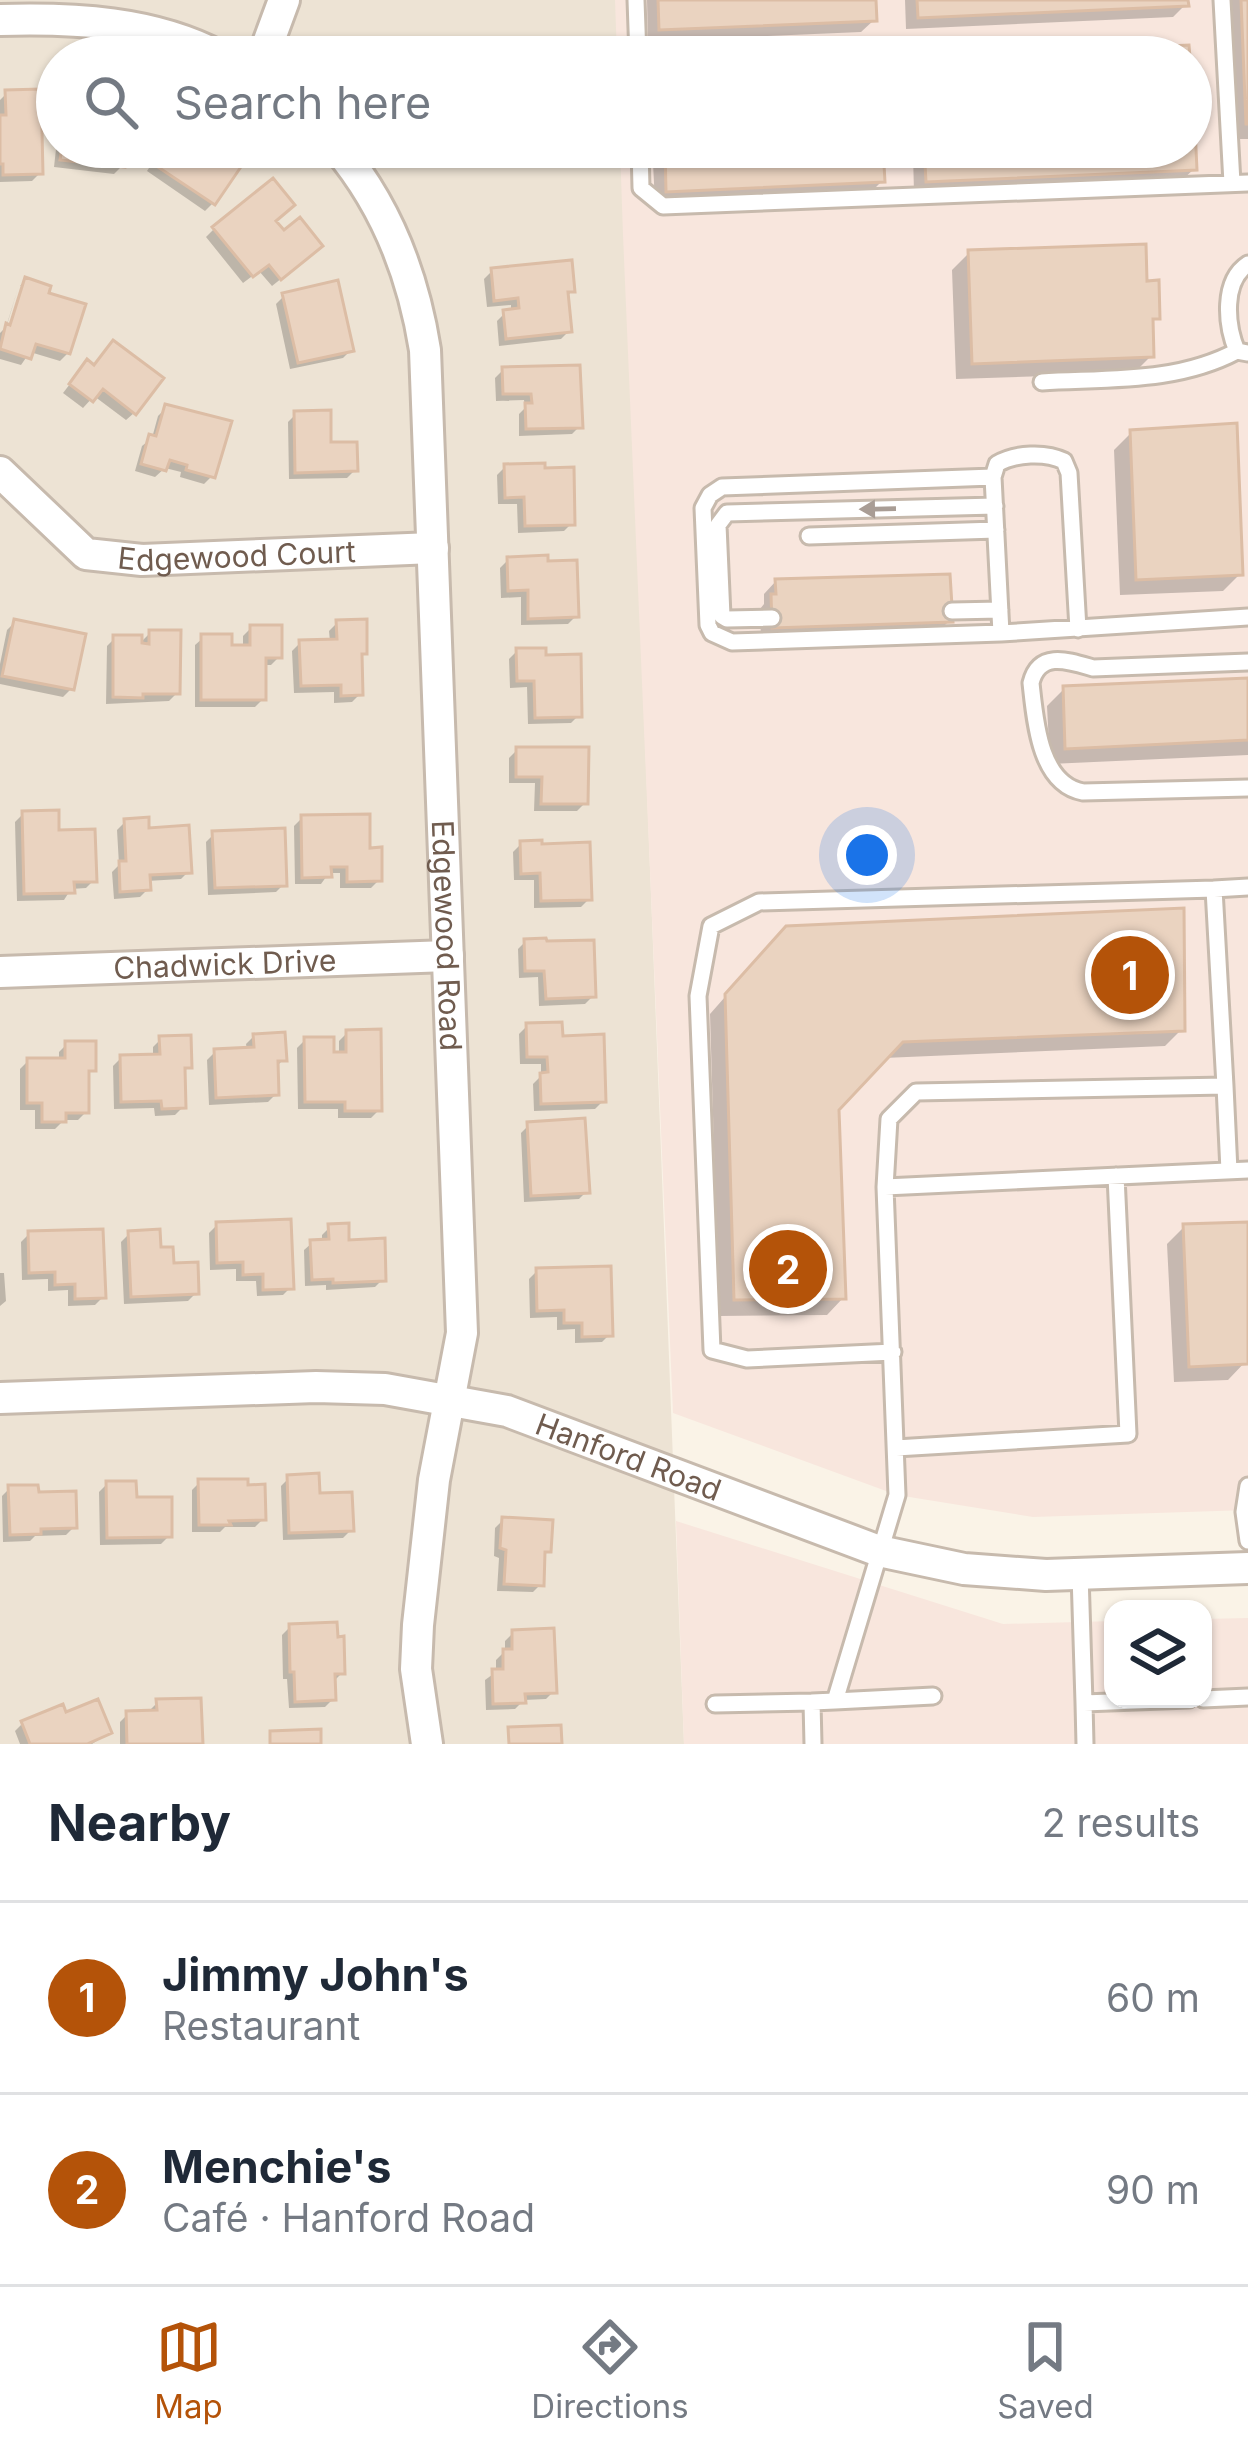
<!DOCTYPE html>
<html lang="en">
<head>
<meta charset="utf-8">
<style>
  body { margin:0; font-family:Inter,sans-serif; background:#f2f2f3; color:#1f2937 }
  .controls { position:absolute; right:36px; bottom:36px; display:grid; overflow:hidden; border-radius:24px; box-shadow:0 3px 9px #0004 }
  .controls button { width:108px; height:108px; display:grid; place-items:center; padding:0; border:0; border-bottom:3px solid #e0e1e3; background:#fff; color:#1f2937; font:60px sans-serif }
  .you { position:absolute; left:867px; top:855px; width:42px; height:42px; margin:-30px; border:9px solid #fff; border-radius:50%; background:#1a73e8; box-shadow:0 0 0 18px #1a73e833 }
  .badge { display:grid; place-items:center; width:78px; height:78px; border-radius:50%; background:#b45309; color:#fff; font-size:39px; font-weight:700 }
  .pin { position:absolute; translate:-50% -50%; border:6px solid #fff; box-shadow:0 3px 12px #0006 }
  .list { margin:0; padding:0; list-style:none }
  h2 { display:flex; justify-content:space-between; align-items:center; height:156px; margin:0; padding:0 48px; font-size:51px }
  h2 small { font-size:39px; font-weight:400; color:#747a83 }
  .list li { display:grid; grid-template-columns:78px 1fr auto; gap:36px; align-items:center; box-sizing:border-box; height:192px; padding:0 48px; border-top:3px solid #e0e1e3 }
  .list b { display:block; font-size:45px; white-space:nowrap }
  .list p { margin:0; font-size:39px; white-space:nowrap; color:#747a83 }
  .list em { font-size:39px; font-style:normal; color:#747a83 }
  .icon { flex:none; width:66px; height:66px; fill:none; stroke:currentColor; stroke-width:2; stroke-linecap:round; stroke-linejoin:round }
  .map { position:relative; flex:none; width:1248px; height:1744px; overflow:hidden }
  .search { position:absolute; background:#fff; box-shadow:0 3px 9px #0004; left:36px; right:36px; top:36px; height:132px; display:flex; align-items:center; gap:30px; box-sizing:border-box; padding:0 42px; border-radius:66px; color:#747a83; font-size:45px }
  .sheet { height:540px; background:#fff }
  nav { display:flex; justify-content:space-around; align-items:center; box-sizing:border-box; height:168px; border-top:3px solid #e0e1e3; background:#fff; font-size:33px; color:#747a83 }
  nav a { display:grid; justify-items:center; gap:6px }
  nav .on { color:#b45309 }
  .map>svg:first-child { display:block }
  .residential { fill:#ede3d4 }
  .commercial { fill:#f8e6dd }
  .shadow { fill:#0003 }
  .building { fill:#ead3c0; stroke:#dcbda5; stroke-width:3 }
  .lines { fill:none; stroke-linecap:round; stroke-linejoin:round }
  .service-casing { stroke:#c7baad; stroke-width:21 }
  .minor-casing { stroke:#c7baad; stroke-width:36 }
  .service { stroke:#fff; stroke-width:15 }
  .minor { stroke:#fff; stroke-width:30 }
  .oneway { fill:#a99d95 }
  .labels { text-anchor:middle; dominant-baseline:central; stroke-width:9; stroke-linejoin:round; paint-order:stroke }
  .street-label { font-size:30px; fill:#705c4f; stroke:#fdf7ed }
</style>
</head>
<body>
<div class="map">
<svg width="1248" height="1744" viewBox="0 0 1248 1744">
  <rect width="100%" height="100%" fill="#faf3e7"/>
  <path class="residential" d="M0 0H616L618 57H57V147H622L684 1744H0Z"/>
  <path class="commercial" d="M615 0H1248V1510L1033 1517 897 1495 673 1413 623 235 620 147H1191V57H617Z
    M676 1521 1003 1624 1113 1621V1699H1203V1619L1248 1618V1744H684Z"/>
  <path class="shadow" d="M647 0H873L874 20 861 32 648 41Z
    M905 0H1185V5L1173 17 906 29Z
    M1225 0H1248V139H1230Z
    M7 93 40 173 32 181 0 182V100Z
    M1191 130 1194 169 1181 181 914 193 913 154 920 147H1191Z
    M57 140V147H124L122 166 114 174 54 167Z
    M163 147H225L213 203 205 211 147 171Z
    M756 147H880L882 181 869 194 655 203 653 163 666 151Z
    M273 221 283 235 312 254 272 286 259 271 243 283 206 237 214 229Z
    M969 253 1144 284 1157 317 1150 325 1151 356 1134 373 956 379 952 270Z
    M492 271 572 291 565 298 569 331 561 339 499 346 497 321 505 313 511 312V305L487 307 484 279Z
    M25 281 45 295 68 353 60 361 30 352 21 365 0 359V333L6 327 18 288 3 338 9 340 25 286H20Z
    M284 296 351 350 343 358 290 369 276 304Z
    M93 368 134 413 126 420 94 396 83 408 63 393 80 371Z
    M503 370 580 426 572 434 519 436V414L525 408 524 400 496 401 495 378Z
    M166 408 212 476 204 484 180 477 181 472 165 468 155 477 135 471 142 446 152 438 158 416Z
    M296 414 355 470 347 478 289 479 288 422Z
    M1131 433 1240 574 1223 591 1120 595 1114 450Z
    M505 467 572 523 564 531 518 533 517 504H498L497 475Z
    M508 560 545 564 576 616 568 624 521 625V597L501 598 500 568Z
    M776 581 950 620 937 633 761 639 760 609 764 604V594Z
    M15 622 71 689 63 697 0 684V664L7 630Z
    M337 623 364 653 359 658 360 694 352 702 334 703V692L294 693 292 651 300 643 330 642 329 631Z
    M251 628 279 657 271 665H263V699L255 707H195V645L203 638 229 648H243V636Z
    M150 633 177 693 169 701 106 704 107 646 115 638 139 644Z
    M517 651 579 715 571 723 528 724 527 687 510 688 509 659Z
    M1248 681V755L1050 764 1047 706 1064 689Z
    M517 750 585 803 577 811H534L535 783H509V758Z
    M23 814 56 833 94 880 86 888 71 889 64 900 17 901 15 822Z
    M302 818 367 851 379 880 371 888H340V873H329L321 884H295L294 826Z
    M125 822 146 831 189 871 181 879 147 881 148 889 140 897 114 899 112 872 119 865 117 830Z
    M214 834 284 884 276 892 208 895 206 842Z
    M521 844 589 899 581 907 534 908V880H514L513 852Z
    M526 941 593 996 585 1004 539 1006 538 977 519 978 518 949Z
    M770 946 1182 1029 1165 1046 884 1058 836 1109 843 1298 827 1315 719 1316 710 1014Z
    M527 1026 560 1039 603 1101 595 1109 534 1111 533 1084 541 1076V1064H520L519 1034Z
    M347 1033 379 1110 371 1118H338V1109H298L297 1048 305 1040 331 1056 339 1055V1041Z
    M254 1036 283 1060 275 1068 276 1094 268 1102 209 1105 207 1060 215 1052 247 1050 246 1044Z
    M161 1039 189 1067 182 1073 183 1107 175 1115 155 1116 154 1108 114 1109 113 1066 121 1058 153 1057V1047Z
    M67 1044 93 1069 86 1076V1112L78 1120H64L55 1129H35V1110H20V1069L28 1061H59V1052Z
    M529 1125 587 1191 579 1199 524 1202 521 1133Z
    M217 1225 291 1287 283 1295 257 1296 256 1281H236V1269L210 1270 209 1233Z
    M1248 1225V1359L1228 1380 1174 1382 1167 1244 1184 1227Z
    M330 1227 383 1279 375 1287 326 1290V1285L305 1286 304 1250 312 1243 322 1242V1235Z
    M29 1234 103 1297 95 1305 68 1306V1290L48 1291V1279L22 1280 21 1242Z
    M129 1234 158 1250 196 1293 188 1301 124 1304 121 1242Z
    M537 1271 610 1334 602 1342 575 1343V1329L557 1330V1317L530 1318 529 1279Z
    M0 1273H4L6 1301 0 1306Z
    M289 1478 317 1496 351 1530 343 1538 283 1540 281 1486Z
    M200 1482 263 1519 255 1527H225L220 1532H192V1490Z
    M107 1484 134 1500 169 1536 161 1544 100 1545 99 1492Z
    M10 1488 36 1495 74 1527 66 1535 35 1536 30 1541 3 1542 2 1496Z
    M503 1520 548 1551 542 1556 541 1584 533 1592 497 1591 499 1558 494 1556 495 1528Z
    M290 1627 342 1673 334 1681 333 1699 325 1707 289 1708 287 1679H283L282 1635Z
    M513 1633 554 1691 546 1699 524 1700 515 1709 486 1710 485 1680 496 1672V1660L505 1651V1641Z
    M158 1702 200 1744H120V1722L128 1714 150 1713V1710Z
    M65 1716 109 1733 92 1744H20L15 1731 23 1723Z"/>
  <path class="building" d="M658 0H876L877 21 659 30Z
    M917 0H1188L1189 6 918 18Z
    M1241 0H1248V124H1246Z
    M1189 45 1190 57H921Z
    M41 89 43 174 3 175V164H0V115H6L5 90Z
    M1191 127H1195L1197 170 926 182 924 147H1191Z
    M62 147H127L125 167 60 160Z
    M163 147H231L247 158 215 205 152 163Z
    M883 147 885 182 666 192 665 148Z
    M273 178 295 205 276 221 284 230 300 217 323 246 281 280 269 265 253 277 212 227Z
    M1146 244 1147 281 1159 280 1160 319H1153L1154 357 972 364 968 250Z
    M572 260 575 292H568L572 332 506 339 503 310 519 308 518 298 494 301 491 268Z
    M25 277 51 286 49 293 86 304 70 354 36 344 31 359 0 349 6 323 10 325Z
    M338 280 354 351 298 363 282 293Z
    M113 340 164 378 136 415 103 389 93 402 69 384 87 359 94 365Z
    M580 365 583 428 526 429 525 403H532L531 394H503L502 367Z
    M165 404 232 421 215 478 186 470 187 465 170 460 166 471 141 464 149 434 156 436Z
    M331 410V442H357L358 471 295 473 294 411Z
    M1237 423 1243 575 1136 580 1130 430Z
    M545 463V468L574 467 575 525 525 526 524 497 505 498 504 464Z
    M548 555V561L577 560 579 617 528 619V590L508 591 507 557Z
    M950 574 953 622 772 628 771 594H776L775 579Z
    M14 619 86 634 74 690 2 676Z
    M367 619V654H362L363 695 341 696V685L301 686 299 640 337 639 336 620Z
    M250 625H282V658H266V700H201V634H232V645H250Z
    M149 630H181L180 694H143V698L113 697V635H142V643L149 644Z
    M516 648H546V655L581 654 582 717 535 718 534 681H517Z
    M1248 678V740L1065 749 1063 686Z
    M516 747H589L588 804H541L542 777H516Z
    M59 810V830L95 829 97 882H74L75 893 24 894 22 811Z
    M370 814V848L382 847V881L347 882V867H331L332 877 302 878 301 815Z
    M149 817V828L189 825 192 873 150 875 151 890 120 892 119 861H126L124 819Z
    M285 828 287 886 215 888 212 831Z
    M542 840V844L590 842 592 900 541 901 540 873 521 874 520 841Z
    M1184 908 1185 1031 903 1042 839 1110 846 1299 734 1300 725 994 786 926Z
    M546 938 547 941 594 940 596 997 546 999 544 971H525L524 939Z
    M562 1022 563 1036 604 1034 606 1102 541 1104 540 1073 548 1072 547 1057H527L526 1023Z
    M381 1029 382 1111H345V1102H305L304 1037H334V1052H346V1030Z
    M285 1032 287 1061H278L279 1095 216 1098 214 1049 254 1047 253 1034Z
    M191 1035 192 1068H185L186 1108 162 1109 161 1101 121 1102 120 1055 160 1054 159 1036Z
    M65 1041H96V1071H89V1113H66V1122H42V1103H27V1058H65Z
    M585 1118 590 1193 531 1196 527 1122Z
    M291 1219 294 1289 263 1290V1274L243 1275V1262L217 1263 216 1222Z
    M1248 1222V1364L1189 1367 1183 1224Z
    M349 1223V1240L385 1238 386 1281 333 1283V1279L312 1280 310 1240 329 1239 328 1224Z
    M103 1229 106 1298 75 1299V1284L55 1285V1272L29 1273 28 1231Z
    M160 1229 161 1247H173L174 1263 198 1262 199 1294 131 1297 128 1231Z
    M611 1266 613 1336 582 1337V1323H564V1310L537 1311 536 1268Z
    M319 1473 320 1493 352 1492 354 1531 289 1533 287 1475Z
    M198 1479H248V1485L265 1484 266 1520 229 1521 231 1525H199Z
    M106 1481H136L137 1497H172V1537L107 1538Z
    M8 1485H38L39 1492 76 1491 77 1528 41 1529V1534L10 1535Z
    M502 1517 553 1520 551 1552H545L544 1586 504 1584 506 1550 500 1548Z
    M337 1622 338 1637 344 1636 345 1674H335L336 1700 295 1702 294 1672H290L289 1624Z
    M554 1628 557 1693 525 1694 526 1703 493 1704 492 1669H503V1649H512V1630Z
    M201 1698 203 1744H127L126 1711 157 1710 156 1699Z
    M98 1699 112 1733 87 1744H30L21 1721 63 1704 66 1712Z
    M561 1725 562 1744H509L508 1727Z
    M321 1729V1744H270V1731Z"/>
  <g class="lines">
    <g class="service-casing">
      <path id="service" d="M636 0 638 57
        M1222 0 1232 183
        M640 147 641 188 663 206 1248 183
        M1248 264C1222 281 1226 325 1237 351L1248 353
        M1042 382C1109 378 1177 383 1237 351
        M993 477 722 487 710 495 703 508 708 625 712 633 732 642 1001 633
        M809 536 996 530
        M952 611 1000 610
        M772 618 727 619 722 616 718 525 727 513 995 506
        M1078 629 1069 473 1064 461C1046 452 1015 453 997 464L993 477 1001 633 1248 617
        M1248 662 1093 668C1069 661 1039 650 1031 683 1035 719 1039 784 1083 792L1248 788
        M1225 1086 1229 1171
        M885 1187 1248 1170
        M893 1352 747 1359 712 1350 698 996 711 926 759 902 1214 889
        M896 1448 1128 1434 1116 1176
        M1248 1486 1244 1512 1248 1541
        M1080 1574 1084 1703 1189 1699
        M1203 1699 1248 1697
        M835 1701 933 1696
        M1084 1703 1085 1744
        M715 1704 812 1702
        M813 1744 812 1702 835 1701 897 1495 885 1187 889 1119 916 1092 1225 1086 1214 889 1248 887"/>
    </g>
    <g class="minor-casing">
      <g id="minor">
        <path d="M0 20C74 18 153 21 220 57"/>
        <path d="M263 57 284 0"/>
        <path id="s1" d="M337 147C387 206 413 274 425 350L462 1333 434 1480 418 1625 416 1669 427 1744"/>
        <path id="s2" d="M0 472 86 554 142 560 433 548"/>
        <path id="s3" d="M0 972 448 956"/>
        <path id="s4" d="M0 1398 316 1387 385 1389 507 1411 879 1551 964 1569 1046 1575 1248 1568"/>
      </g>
    </g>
    <use href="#service" class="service"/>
    <use href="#minor" class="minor"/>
  </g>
  <defs><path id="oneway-solid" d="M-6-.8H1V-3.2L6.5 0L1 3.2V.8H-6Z" transform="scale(3)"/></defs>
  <use class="oneway" href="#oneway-solid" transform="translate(878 509) rotate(179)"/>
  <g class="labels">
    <g class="street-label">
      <text stroke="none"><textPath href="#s2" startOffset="270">Edgewood Court</textPath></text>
      <text stroke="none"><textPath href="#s1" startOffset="810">Edgewood Road</textPath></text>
      <text stroke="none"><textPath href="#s3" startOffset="225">Chadwick Drive</textPath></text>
      <text stroke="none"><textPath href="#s4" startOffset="639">Hanford Road</textPath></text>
    </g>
  </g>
</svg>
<div class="controls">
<button><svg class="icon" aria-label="layers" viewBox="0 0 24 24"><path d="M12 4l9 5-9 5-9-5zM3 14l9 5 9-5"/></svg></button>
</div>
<div class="you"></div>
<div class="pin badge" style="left:1130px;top:975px">1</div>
<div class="pin badge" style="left:788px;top:1269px">2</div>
<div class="search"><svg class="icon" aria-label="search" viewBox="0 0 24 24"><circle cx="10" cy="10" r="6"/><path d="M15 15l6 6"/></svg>Search here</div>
</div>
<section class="sheet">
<h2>Nearby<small>2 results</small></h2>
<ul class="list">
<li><span class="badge">1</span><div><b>Jimmy John's</b><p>Restaurant</p></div><em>60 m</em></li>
<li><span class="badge">2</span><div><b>Menchie's</b><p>Café · Hanford Road</p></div><em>90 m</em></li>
</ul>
</section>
<nav>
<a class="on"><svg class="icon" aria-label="map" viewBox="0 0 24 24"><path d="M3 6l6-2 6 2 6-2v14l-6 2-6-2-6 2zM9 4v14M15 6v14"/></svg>Map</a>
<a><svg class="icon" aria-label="directions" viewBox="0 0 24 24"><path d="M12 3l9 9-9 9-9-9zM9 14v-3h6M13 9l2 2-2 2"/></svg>Directions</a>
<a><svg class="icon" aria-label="saved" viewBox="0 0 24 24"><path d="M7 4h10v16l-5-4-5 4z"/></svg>Saved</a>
</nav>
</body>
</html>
